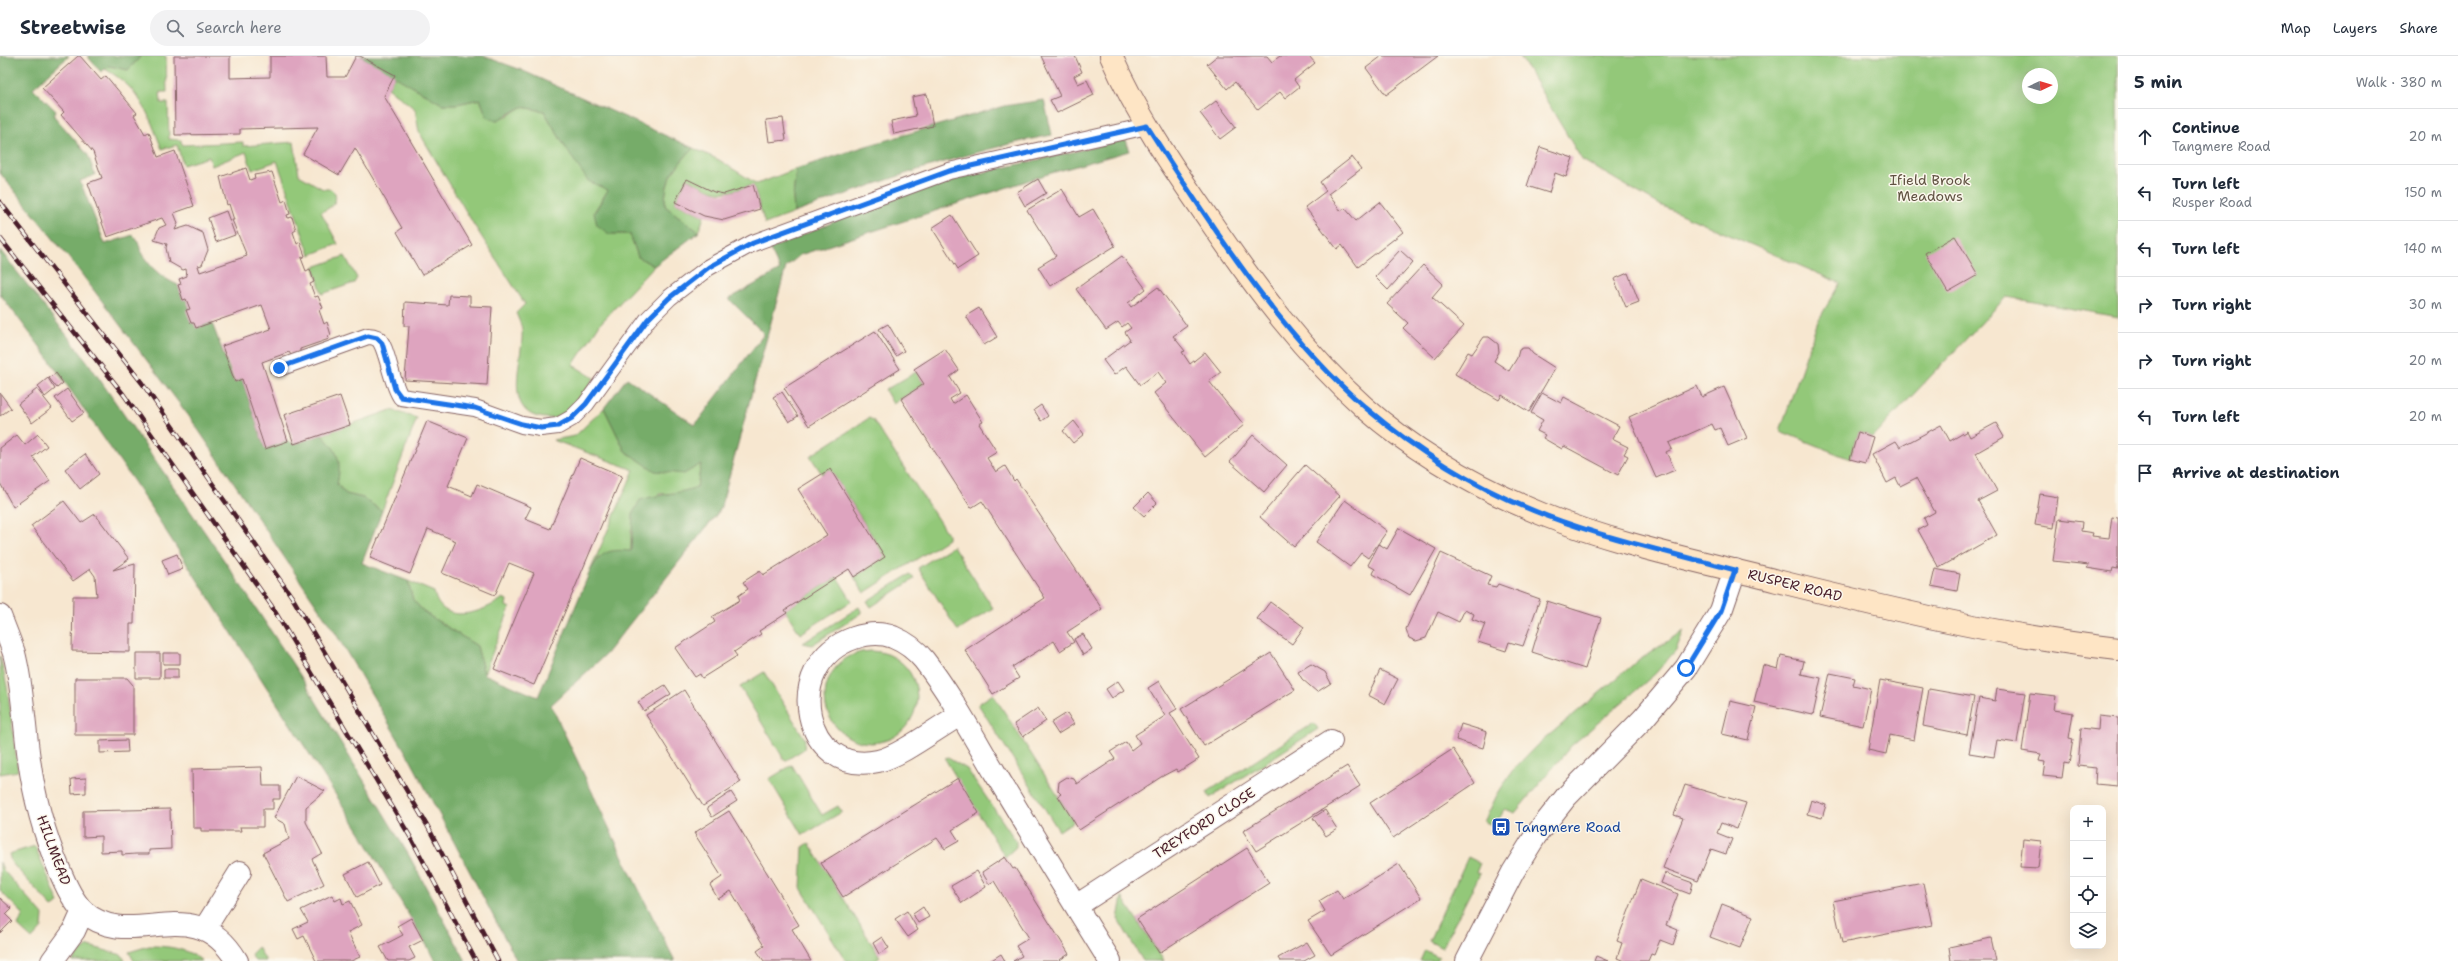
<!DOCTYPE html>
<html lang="en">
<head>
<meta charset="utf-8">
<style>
  body { margin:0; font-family:"Shantell Sans",sans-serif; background:#f2f2f3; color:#1f2937 }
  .controls { position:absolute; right:12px; bottom:12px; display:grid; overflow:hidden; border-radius:8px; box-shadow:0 4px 16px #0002 }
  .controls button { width:36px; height:36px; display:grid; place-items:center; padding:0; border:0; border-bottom:1px solid #e0e1e3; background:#fff; color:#1f2937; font:20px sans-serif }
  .compass { position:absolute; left:2022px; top:12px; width:36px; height:36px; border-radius:50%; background:#fff; box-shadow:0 4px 16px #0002; rotate:86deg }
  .stop { position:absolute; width:12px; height:12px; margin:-9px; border:3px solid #1a73e8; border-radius:50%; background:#fff }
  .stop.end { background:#1a73e8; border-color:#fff; box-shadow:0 1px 4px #0008 }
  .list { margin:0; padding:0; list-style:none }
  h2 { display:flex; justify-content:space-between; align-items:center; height:52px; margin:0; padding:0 16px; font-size:17px }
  h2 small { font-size:13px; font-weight:400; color:#747a83 }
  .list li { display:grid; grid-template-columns:26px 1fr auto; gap:12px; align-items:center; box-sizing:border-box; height:56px; padding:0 16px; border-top:1px solid #e0e1e3 }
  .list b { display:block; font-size:15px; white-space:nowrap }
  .list p { margin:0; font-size:13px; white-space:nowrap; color:#747a83 }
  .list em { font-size:13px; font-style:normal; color:#747a83 }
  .icon { flex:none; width:22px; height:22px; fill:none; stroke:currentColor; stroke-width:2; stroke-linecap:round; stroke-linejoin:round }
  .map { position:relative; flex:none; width:2118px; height:905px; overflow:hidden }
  header { display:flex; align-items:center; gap:24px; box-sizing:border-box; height:56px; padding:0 20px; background:#fff; border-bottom:1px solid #e0e1e3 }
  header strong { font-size:19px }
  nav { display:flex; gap:22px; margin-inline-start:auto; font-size:14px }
  .search { width:280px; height:36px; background:#f2f2f3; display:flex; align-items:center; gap:10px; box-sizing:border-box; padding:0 14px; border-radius:22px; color:#747a83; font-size:15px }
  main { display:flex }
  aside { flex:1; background:#fff }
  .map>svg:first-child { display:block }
  .green { fill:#93c879; stroke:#6e7452; fill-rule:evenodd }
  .forest { fill:#76ac69; stroke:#60664a }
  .building { fill:#dea4bf }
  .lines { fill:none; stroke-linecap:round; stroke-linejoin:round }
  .lane-casing { stroke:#876565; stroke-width:18 }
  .street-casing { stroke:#876565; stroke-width:24 }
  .secondary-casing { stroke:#876565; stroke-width:24 }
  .lane { stroke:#fff; stroke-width:16 }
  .street { stroke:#fff; stroke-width:22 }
  .secondary { stroke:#fee5c5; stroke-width:22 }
  .rail-casing { stroke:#4a1f2b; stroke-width:4.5 }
  .rail { stroke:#fbf7ec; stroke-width:3; stroke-dasharray:9; stroke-linecap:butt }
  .route { stroke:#1a73e8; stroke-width:5 }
  .labels { text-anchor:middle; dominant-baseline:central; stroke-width:3; stroke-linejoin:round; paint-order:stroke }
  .park-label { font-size:14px; fill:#605242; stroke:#fbf7ec }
  .street-label { font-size:14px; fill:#4a1f2b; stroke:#fbf7ec }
  .transit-label { font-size:14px; fill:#164399; stroke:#fbf7ec; text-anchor:start }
</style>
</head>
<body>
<header>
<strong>Streetwise</strong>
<div class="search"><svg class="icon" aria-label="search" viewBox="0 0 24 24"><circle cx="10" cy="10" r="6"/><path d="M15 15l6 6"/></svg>Search here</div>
<nav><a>Map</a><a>Layers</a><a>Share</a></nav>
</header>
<main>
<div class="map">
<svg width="2118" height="905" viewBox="0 0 2118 905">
  <rect width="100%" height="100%" fill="#fbf7ec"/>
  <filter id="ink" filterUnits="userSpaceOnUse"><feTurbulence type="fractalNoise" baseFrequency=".025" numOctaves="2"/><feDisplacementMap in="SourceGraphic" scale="8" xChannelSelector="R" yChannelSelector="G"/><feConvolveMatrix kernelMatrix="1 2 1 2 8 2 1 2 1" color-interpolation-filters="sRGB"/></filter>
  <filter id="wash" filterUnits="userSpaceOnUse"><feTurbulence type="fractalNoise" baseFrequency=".012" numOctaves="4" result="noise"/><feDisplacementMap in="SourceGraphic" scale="16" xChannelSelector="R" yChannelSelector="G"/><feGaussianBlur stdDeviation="0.9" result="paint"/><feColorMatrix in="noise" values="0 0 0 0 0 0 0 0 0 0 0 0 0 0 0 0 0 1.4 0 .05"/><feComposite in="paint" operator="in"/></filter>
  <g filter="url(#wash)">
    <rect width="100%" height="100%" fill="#f7e7d0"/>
    <path class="green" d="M141 0H166L167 36H160L161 47H168L169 83 181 84 182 89 243 86V90L294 86 299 119 323 133H331L335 137C338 148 330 152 321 156L338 188 310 199 277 105 252 114 246 96 212 110 209 101 183 109 177 89 162 93C147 56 142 34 105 13L109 10 128 14Z
      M1520 0H2118V261L2006 241 1873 381 1858 376 1850 403 1780 375 1818 265 1840 227 1660 149 1582 104ZM2028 18H2052V42H2028Z
      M395 19 442 48H457L480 43 487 61H506L522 51 544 55 567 94 608 134 594 156 609 178H630L638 201 654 210 600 268 573 309 594 322C582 340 570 365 545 362 500 358 524 303 522 274 521 268 518 262 516 257L525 248 474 169 419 76 415 53 388 32Z
      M693 92 719 104 757 128 796 113 793 141 794 157 765 168 753 129C717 140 720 139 687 123L675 146 704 160 699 176 665 150C665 121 675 113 693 92Z
      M345 200 357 222 354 227 322 238 314 211Z
      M916 316 924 328 893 348 885 334Z
      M604 352 625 395 701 408 697 431 680 437 659 438 631 474V495L599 501 590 515 634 414 553 384 575 380Z
      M391 354 417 362 382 455 363 442 346 438 337 428C341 410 336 391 321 379Z
      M869 362 873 364 948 479V483L864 537 854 521 885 500 830 413 822 418 810 400Z
      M953 490 993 552 958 575 918 512Z
      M910 518 914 523 871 551 867 545Z
      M837 521 852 545 800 578 785 554Z
      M408 525 434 536C441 571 483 557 503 542L507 544 506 550 510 552 484 618 477 590 425 557 413 544Z
      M859 551 862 557 812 589 803 587Z
      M1684 574 1676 594 1655 618 1571 690 1515 757 1505 753 1494 771 1484 766 1497 739 1512 715 1535 691 1635 607Z
      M825 641a46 46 0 1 1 92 0a46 46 0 1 1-92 0Z
      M0 600 7 630 18 715 0 718Z
      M764 616 805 683 804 693 785 705 740 631Z
      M993 638 1074 765 1059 775 978 648Z
      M1314 667 1318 673 1210 742 1207 736Z
      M948 702 967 713 1016 785V791L1005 801 945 703Z
      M792 709 822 759 838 750 842 756 803 779 769 723Z
      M809 787 880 901 875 905H846L801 832 803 791Z
      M35 790 59 847 52 851 11 806 9 798Z
      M1468 801 1480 807 1476 817 1480 818 1442 892 1429 885Z
      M0 806 3 814 43 859 42 872 32 883 18 870 23 858 0 835Z
      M1122 841 1164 905H1143L1118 863Z
      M89 890 122 899 125 905H72L81 895Z
      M149 890C168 890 187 892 202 905H134L129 896Z
      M258 891 266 905H255L251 898Z
      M1425 894 1439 901 1437 905H1420Z"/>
    <path class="forest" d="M0 0H69L33 32 56 55 54 60 88 99 95 119 80 125 105 188 133 179C142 188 138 194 144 201 153 214 164 223 178 229L183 244 186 243 190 253 187 254 191 267H194L196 272 212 267 234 326 242 323 265 393 288 385 294 388 321 379C339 394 342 406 337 428L346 438 363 442 382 455 362 507 408 525 413 544 425 557 477 590 484 618 538 641 590 515C603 495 607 493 631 495L633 457 640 444C659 438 678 438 697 431L701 408 684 418 655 415 625 395 604 352 627 322 695 369 764 278 729 243 780 214 770 193 876 148 950 124 1125 84 1129 95 1048 118 800 199 786 211 720 454 605 599 551 649 629 814 675 905H517L411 705 336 578 191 363 77 212 0 117Z
      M87 0H141L128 14 109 10 101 16Z
      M360 0H483L519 13 693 92C675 113 665 120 665 150L699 176 654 210 638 201 630 178H609L597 169 594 157 608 134 588 125 567 94 544 55 522 51 496 65 487 61 480 43 457 48H442Z
      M1044 44 1052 79C963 96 879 126 794 157L793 141 796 113 866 90 1004 50Z
      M0 194 87 305 228 510 300 619 407 796 466 905H436L361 778 135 427 41 292 0 238Z"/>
    <g id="blocks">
      <path class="building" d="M78 0H80L101 24 106 20 137 57 134 59 145 78 149 76 158 101 175 95 194 150 174 157 178 167 175 174 188 170 203 177 208 194 202 209 198 210 200 216 247 200 232 164H234L229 148 227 149 220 121 246 112 250 124 255 122 254 119 272 116 282 146 286 144 290 158 287 159 288 162 292 161 296 174 293 176 297 188 300 186 305 200 301 202 306 215 310 213 314 226 310 228 315 241 318 240 323 252 319 254 324 268 327 266 331 279 328 280 329 283 300 293V296L291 299 289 296 262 306 288 385 265 393 242 323 235 326 222 290 271 273 262 249 196 272 194 267H191L186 254 190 253 186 243 183 244 178 229 181 228 179 223 187 220 186 213 183 214 169 206 166 192 167 188 154 184 159 172 166 169 162 162 107 181 88 127 102 122 93 96 61 59 64 56 42 32Z
        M174 0H230V22L270 21V0H326L327 21H345L356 0H360L395 19 384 40 472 189 422 219 397 176 402 172 355 92 339 119 303 98 318 71 240 73V78L175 79Z
        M1041 0H1075L1082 16 1074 20 1078 28 1087 24 1094 39 1057 57 1050 44 1060 40Z
        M1217 0H1267L1272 6 1280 0H1309L1315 7 1294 24 1299 31 1285 42 1280 36 1258 54 1235 26 1227 33 1207 8Z
        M1382 0H1438L1386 39 1366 12Z
        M927 38 933 70 894 78 891 65 916 60 912 41Z
        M1216 45 1236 71 1220 83 1200 57Z
        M783 62 786 84 769 86 766 64Z
        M1540 91 1573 102 1566 121 1555 117 1549 137 1527 130Z
        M1352 101 1361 113 1328 138 1341 155 1345 152 1356 165 1380 146 1403 176 1358 211 1342 189 1337 193 1305 151 1326 135 1320 126Z
        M687 123 714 136 724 138 753 129 760 153 724 164 704 160 675 146Z
        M1038 123 1046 137 1025 150 1017 136Z
        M1062 133 1079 161 1093 153 1115 190 1050 230 1038 211 1056 200 1027 154Z
        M226 155 235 179 216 186 208 162Z
        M952 159 978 200 958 213 932 172Z
        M1955 180 1978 219 1948 236 1925 197Z
        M1400 194 1413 206 1388 234 1375 221Z
        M1122 200 1146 233 1128 247 1131 251 1158 231 1187 270 1173 280 1185 295 1182 296 1190 308 1205 296 1221 316 1209 325 1244 369 1205 401 1154 337 1166 327 1158 316 1140 329 1126 310 1114 319 1103 304 1130 284 1125 276 1131 272 1127 267 1122 271 1118 266 1106 274 1076 233Z
        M1423 209 1443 228 1432 241 1464 270 1435 302 1403 272 1408 267 1387 248Z
        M1628 217 1639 246 1626 251 1614 223Z
        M449 239 470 240V250L492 251 487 329 405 324 409 270H404L405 246 448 249Z
        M979 252 997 281 984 289 966 260Z
        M888 268 904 295 896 300 879 273Z
        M875 275 900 313 809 370 784 332Z
        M1484 281H1489L1498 288 1499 296 1494 305 1509 315 1517 302 1519 294 1523 292H1528L1533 298 1555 312 1529 356 1502 339 1499 344 1455 318 1468 296 1472 298Z
        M945 293 959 314 950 321 960 337 950 343 953 348 966 339 983 366 979 368 997 396 987 402 996 416 1005 410 1014 425 1016 423 1102 553 1067 576 1074 586 1060 595 1054 585 1012 611 1019 622 993 638 965 594 1045 542 982 445 971 452 901 343 924 328 914 313Z
        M56 317 63 327 57 332 49 322Z
        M48 322 55 333 45 341 38 330Z
        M1697 330 1702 341 1724 331 1747 382 1728 390 1720 372 1715 374 1712 368 1669 387 1672 393 1666 396 1675 414 1656 422 1629 361Z
        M37 333 52 352 32 367 18 348Z
        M67 333 84 357 72 365 55 342Z
        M782 336 798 360 789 366 773 341Z
        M0 337 11 352 0 360Z
        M1542 337 1561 347 1564 341 1619 370 1612 383 1628 391 1624 398 1628 400 1618 419 1564 390 1562 393 1543 382 1545 379 1537 375 1543 364 1531 357Z
        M340 340 350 369 294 388 284 359Z
        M1041 349 1048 360 1041 365 1034 354Z
        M427 365 468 382 448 430 472 440 477 428 531 451 525 463 550 473 580 402 622 420 534 629 494 613 534 517 509 507 495 539 442 517 456 485 428 473 410 518 370 502Z
        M1074 365 1084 378 1073 387 1063 375Z
        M1996 367 2004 381 1976 397 1997 435 1978 445 1997 479 1939 512 1918 474 1927 469 1924 462 1935 456 1916 422 1900 430 1896 422 1887 427 1872 398 1896 385 1900 391 1941 369 1950 385 1967 375 1970 381Z
        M1858 376 1873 381 1865 407 1850 403Z
        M38 378 47 390 33 401 50 425 13 451 0 427V392L17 379 25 389Z
        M1253 379 1287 409 1264 436 1230 406Z
        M85 398 99 418 80 433 65 413Z
        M1305 409 1340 440 1294 491 1260 461Z
        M830 413 885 501 854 521 849 513 785 554 787 557 759 575 761 578 734 596 737 600 702 622 700 618 695 621 675 592 715 566 712 561 740 544 738 540 748 533 743 526 760 515 763 519 827 479 798 433Z
        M1148 437 1157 447 1144 460 1134 451Z
        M2040 438 2058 441 2054 472 2035 469Z
        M1345 444 1387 475 1368 502 1361 497 1350 511 1316 486Z
        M64 445 81 467 95 458 129 503 113 514 135 508 134 568H130V596L72 595 73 540H97L95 520 90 513 73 525 31 470Z
        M2112 461 2118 462V513L2113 512 2112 516 2087 512 2089 509 2053 505 2059 463 2082 466 2081 475 2093 477 2092 480 2109 482Z
        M1399 472 1436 493 1410 539 1373 518 1375 513 1368 509 1379 488 1387 493Z
        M1441 497 1491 520 1487 529 1496 531 1498 528 1540 543 1523 590 1509 586 1506 595 1478 586 1485 568 1472 563 1474 558 1465 553 1459 566 1438 556 1426 582 1416 585 1409 582 1406 573Z
        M177 498 183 513 168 519 162 504Z
        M1935 513 1960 518 1957 535 1931 530Z
        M1547 545 1601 562 1585 613 1532 596Z
        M1270 546 1304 571 1292 588 1257 563Z
        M1083 578 1092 593 1083 599 1074 583Z
        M136 597H160V622H136Z
        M163 597H180V608H163Z
        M1271 597 1295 634 1204 690 1181 653Z
        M1781 600 1804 605 1801 618 1821 622 1813 659 1754 646 1763 609 1778 613Z
        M1311 608 1325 616 1331 627 1317 636 1302 623 1298 616Z
        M164 613H178V622H164Z
        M1380 614 1398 623 1385 648 1368 639Z
        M1830 617 1855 622 1853 629 1871 633 1863 670 1820 661Z
        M75 622H127L133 629V679H75Z
        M1880 624 1923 632 1914 684 1890 679 1886 698 1868 694Z
        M1118 625 1124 634 1112 642 1106 633Z
        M1159 625 1177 653 1170 657 1199 703 1178 716 1176 713 1161 721 1079 774 1058 740 1061 738 1058 735 1059 726 1067 721 1074 723 1077 728 1115 703 1110 696 1126 686 1131 694 1140 687 1135 679 1165 660 1148 632Z
        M665 629 671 638 644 655 638 646Z
        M1929 633 1974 641 1967 679 1923 670Z
        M1997 633 2025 637 2017 687 1997 684 1994 701 1969 697 1979 642 1995 645Z
        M684 634 741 726 703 750 646 659Z
        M2030 637 2056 640 2054 654 2073 657 2069 682 2073 683 2069 708 2064 707 2062 722 2043 720 2045 706 2039 705 2041 698 2022 695Z
        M1730 645 1756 651 1748 684 1722 678Z
        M1038 652 1046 665 1023 681 1014 668Z
        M1067 657 1074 668 1058 678 1051 667Z
        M2099 660 2118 662V730L2095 728 2096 712 2078 710 2081 672 2098 674Z
        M1461 668 1487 676 1483 692 1456 684Z
        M127 684 128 696 100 697V685Z
        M1453 693 1475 727 1393 782 1370 747Z
        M1347 710 1360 730 1256 795 1243 775Z
        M262 711 263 730H280V743H273V753H263V771H240L241 775H201V772H193L192 713Z
        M296 720 325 735 306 751V766L322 797 312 803 324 828 288 846 263 797 289 783 285 768 274 762Z
        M86 722V737L72 738 71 723Z
        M958 722 979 757 952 774 959 785 945 793 937 782 843 841 821 807Z
        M1685 729 1746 747 1737 773 1721 767 1717 777 1732 783 1726 798 1711 793 1698 825 1663 812 1683 762 1674 759Z
        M731 736 737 745 712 761 707 752Z
        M1811 744 1826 749 1822 762 1807 758Z
        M170 753 171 793 149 794V798H136L122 799V795L101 796V780L83 781V755Z
        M1325 754 1337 773 1326 780 1313 762Z
        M729 755 799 869 792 873 811 905H764L757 895 764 890 731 835 718 843 710 829 722 821 694 777Z
        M2023 783 2041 785 2038 812 2020 811Z
        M1247 792 1269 827 1159 897 1137 863Z
        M1005 801 1013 813 1015 812 1069 898 1058 905H1013L1022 900 1016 890 1029 882 994 825 989 828 982 816Z
        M368 806 380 829 357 841 345 818Z
        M1399 808 1421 842 1331 899 1308 865 1325 855 1319 845 1337 834 1343 843Z
        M977 815 986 831 962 847 951 830Z
        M1665 817 1693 827 1690 838 1661 827Z
        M1641 823 1678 838 1666 869 1678 874 1673 889 1660 884 1654 899 1651 898 1648 905H1624L1617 902 1622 887 1617 885Z
        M1923 827 1932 869 1842 887 1833 845Z
        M332 839 335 845 341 842 343 848 350 845 362 869 348 876 360 901 351 905H316L304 880 298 883 293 873 308 866 301 854Z
        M0 842 12 853 6 859 12 865 0 877Z
        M1722 848 1753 860 1740 892 1710 881Z
        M923 851 929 861 918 867 913 858Z
        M907 855 918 874 908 881 895 863Z
        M411 862 423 884 409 891 415 902 409 905H388L380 891 403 879 397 870Z
        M882 881 889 892 879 898 873 887Z
        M1991 882 1996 905H1951L1949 891Z
        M1307 886 1315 899 1304 905H1280L1278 902Z
        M1001 898 1005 905H990Z
        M1596 900 1608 905H1594Z"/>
    </g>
  </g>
  <g filter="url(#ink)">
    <use href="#blocks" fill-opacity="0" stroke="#876565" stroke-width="1"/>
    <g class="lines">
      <g class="lane-casing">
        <path id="lane" d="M279 312 368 280C370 280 375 281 377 282 387 288 391 328 401 341L475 352 522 369 541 372 558 370 572 362 586 348 648 263 669 242 709 211 753 187 949 115 1147 70"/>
      </g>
      <g class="street-casing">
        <path id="street" d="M0 560C5 573 10 585 14 597 23 631 24 668 29 703 34 740 44 778 59 813 65 828 72 844 83 855 132 899 193 831 237 905
          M960 659C938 671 901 700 878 705 804 722 779 608 854 582 866 578 880 576 893 581 905 586 916 594 924 604 951 639 973 680 995 717 1033 780 1071 843 1110 905
          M1076 850 1331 685
          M205 872 240 816
          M52 905 74 875 83 855
          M1467 905 1513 816 1536 779 1566 741 1643 663 1686 612 1721 555 1735 514"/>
      </g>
      <g class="secondary-casing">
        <path id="secondary" d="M1111 0C1137 59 1173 112 1210 165 1255 231 1304 297 1364 351 1416 397 1480 433 1544 459 1618 489 1700 505 1777 525 1890 553 2002 580 2118 593"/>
      </g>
      <use href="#lane" class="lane"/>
      <use href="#street" class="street"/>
      <use href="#secondary" class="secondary"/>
      <g class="rail-casing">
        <path id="rail" d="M0 146 142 327 292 541 427 769 498 905
          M0 182 124 339 271 549 411 782 476 905"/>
      </g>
      <use href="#rail" class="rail"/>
    </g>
  </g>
  <g class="lines" filter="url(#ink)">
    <path class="route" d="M279 312 368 280 377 282 382 287 395 333 401 341 475 352 522 368 541 372 558 370 572 362 586 348 648 263 669 242 709 211 753 187 949 115 1147 70C1207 164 1281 279 1366 352 1419 397 1481 435 1547 460 1608 483 1672 497 1735 514L1721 555 1686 612"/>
  </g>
  <defs>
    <g id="bus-square" transform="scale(1)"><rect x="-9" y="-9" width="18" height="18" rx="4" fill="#1a4fb4" stroke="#fbf7ec"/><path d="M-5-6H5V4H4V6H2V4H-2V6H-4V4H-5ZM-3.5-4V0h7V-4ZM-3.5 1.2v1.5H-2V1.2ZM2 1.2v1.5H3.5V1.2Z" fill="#fff"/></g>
  </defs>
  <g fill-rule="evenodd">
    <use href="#bus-square" x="1501" y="771"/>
  </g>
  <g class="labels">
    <g class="park-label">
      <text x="1930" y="124">Ifield Brook<tspan x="1930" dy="16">Meadows</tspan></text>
    </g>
    <g class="street-label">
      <text transform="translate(1795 529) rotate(14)">RUSPER ROAD</text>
      <text transform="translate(1204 767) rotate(-33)">TREYFORD CLOSE</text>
      <text transform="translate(54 794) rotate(70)">HILLMEAD</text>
    </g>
    <g class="transit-label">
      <text x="1515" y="771">Tangmere Road</text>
    </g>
  </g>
</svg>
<div class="controls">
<button>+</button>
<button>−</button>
<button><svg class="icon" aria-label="locate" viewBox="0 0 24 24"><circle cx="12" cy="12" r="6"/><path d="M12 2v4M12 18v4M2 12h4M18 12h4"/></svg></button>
<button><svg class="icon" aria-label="layers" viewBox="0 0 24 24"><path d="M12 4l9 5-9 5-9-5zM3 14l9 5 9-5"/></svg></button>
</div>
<svg class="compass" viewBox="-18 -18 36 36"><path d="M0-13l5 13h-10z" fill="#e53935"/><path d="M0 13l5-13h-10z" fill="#747a83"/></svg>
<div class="stop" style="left:1686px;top:612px"></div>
<div class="stop end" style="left:279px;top:312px"></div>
</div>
<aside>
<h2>5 min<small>Walk · 380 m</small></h2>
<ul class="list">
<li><svg class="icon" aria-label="ahead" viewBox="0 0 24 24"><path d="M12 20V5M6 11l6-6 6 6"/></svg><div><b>Continue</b><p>Tangmere Road</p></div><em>20 m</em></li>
<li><svg class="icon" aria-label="left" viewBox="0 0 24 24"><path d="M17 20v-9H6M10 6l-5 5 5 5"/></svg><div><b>Turn left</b><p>Rusper Road</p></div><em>150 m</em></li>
<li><svg class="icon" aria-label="left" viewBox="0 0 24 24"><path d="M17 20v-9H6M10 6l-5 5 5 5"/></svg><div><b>Turn left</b></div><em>140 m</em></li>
<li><svg class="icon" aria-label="right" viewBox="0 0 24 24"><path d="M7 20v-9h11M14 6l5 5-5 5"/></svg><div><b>Turn right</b></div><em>30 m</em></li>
<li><svg class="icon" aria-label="right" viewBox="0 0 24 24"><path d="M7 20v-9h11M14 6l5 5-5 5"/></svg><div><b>Turn right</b></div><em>20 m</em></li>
<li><svg class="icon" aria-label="left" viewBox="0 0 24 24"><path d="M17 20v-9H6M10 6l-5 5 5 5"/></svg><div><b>Turn left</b></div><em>20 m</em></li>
<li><svg class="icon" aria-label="arrive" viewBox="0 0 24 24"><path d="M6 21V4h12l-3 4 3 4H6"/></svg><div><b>Arrive at destination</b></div></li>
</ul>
</aside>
</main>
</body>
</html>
